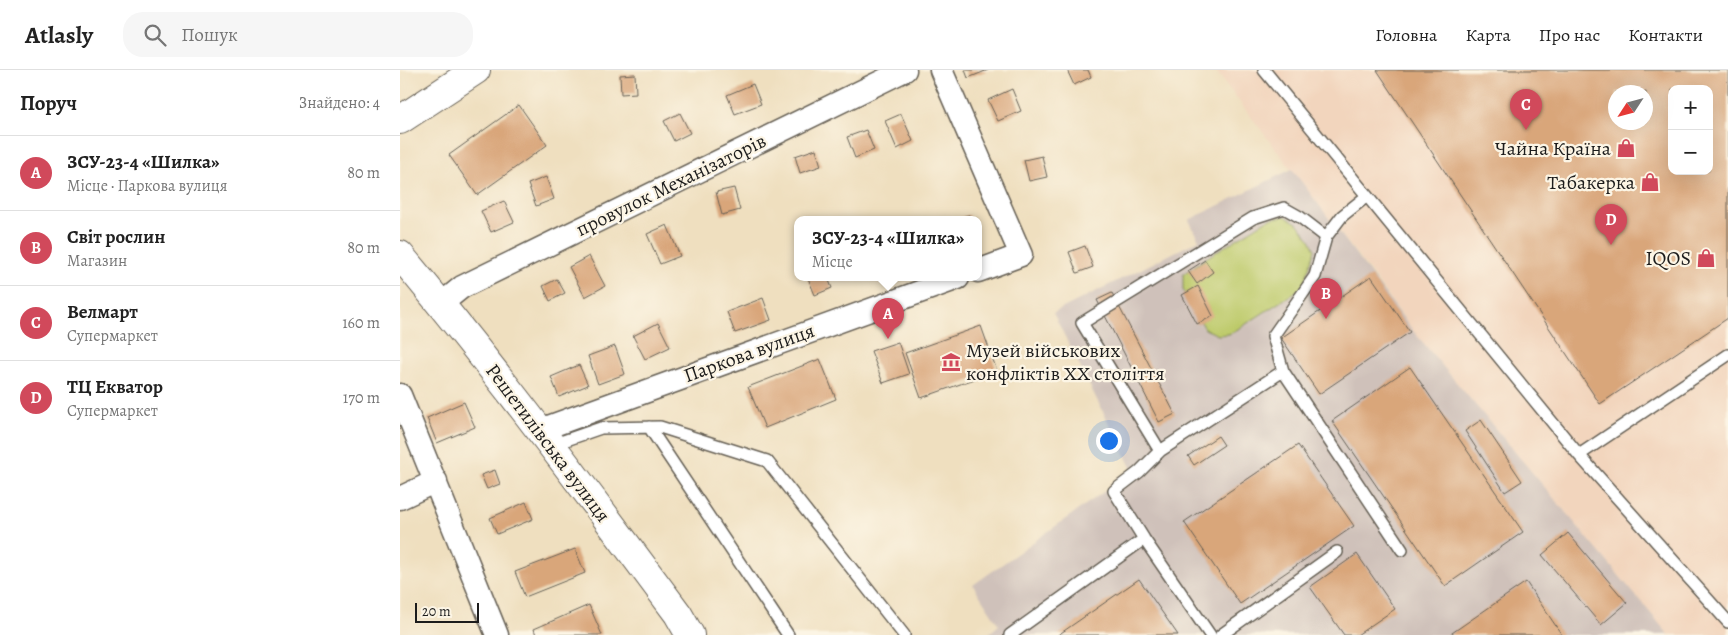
<!DOCTYPE html>
<html lang="uk">
<head>
<meta charset="utf-8">
<style>
  body { margin:0; font-family:Alegreya,serif; background:#f6f6f6; color:#222 }
  .controls { position:absolute; right:15px; top:15px; display:grid; overflow:hidden; border-radius:10px; box-shadow:0 5px 20px #0002 }
  .controls button { width:45px; height:45px; display:grid; place-items:center; padding:0; border:0; border-bottom:1px solid #e0e0e0; background:#fff; color:#222; font:25px sans-serif }
  .compass { position:absolute; left:1208px; top:15px; width:45px; height:45px; border-radius:50%; background:#fff; box-shadow:0 5px 20px #0002; rotate:234deg }
  .scale { position:absolute; left:15px; bottom:12px; width:64px; box-sizing:border-box; padding-left:5px; border:2px solid #1c1c1c; border-top:0; font-size:14px; line-height:18px; white-space:nowrap; color:#1c1c1c; -webkit-text-stroke:4px #fcf5e5; paint-order:stroke }
  .you { position:absolute; left:708px; top:370px; width:18px; height:18px; margin:-12px; border:4px solid #fff; border-radius:50%; background:#1a73e8; box-shadow:0 0 0 8px #1a73e833 }
  .badge { display:grid; place-items:center; width:32px; height:32px; border-radius:50%; background:#d1495b; color:#fff; font-size:16px; font-weight:700 }
  .pin { position:absolute; translate:-50% -41px; filter:drop-shadow(0 1px 2px #0008) }
  .pin::after { content:''; position:absolute; top:26px; width:18px; height:15px; background:inherit; clip-path:polygon(0 0,100% 0,50% 100%) }
  .popup { position:absolute; left:394px; top:146px; width:188px; height:65px; box-sizing:border-box; display:grid; place-content:center; border-radius:10px; background:#fff; filter:drop-shadow(0 1px 4px #0005); font-size:16px; white-space:nowrap; color:#767676 }
  .popup b { font-size:19px; color:#222 }
  .popup::after { content:''; position:absolute; left:50%; top:100%; margin-left:-10px; border:10px solid transparent; border-top-color:#fff }
  .list { margin:0; padding:0; list-style:none }
  h2 { display:flex; justify-content:space-between; align-items:center; height:65px; margin:0; padding:0 20px; font-size:21px }
  h2 small { font-size:16px; font-weight:400; color:#767676 }
  .list li { display:grid; grid-template-columns:32px 1fr auto; gap:15px; align-items:center; box-sizing:border-box; height:75px; padding:0 20px; border-top:1px solid #e0e0e0 }
  .list b { display:block; font-size:19px; white-space:nowrap }
  .list p { margin:0; font-size:16px; white-space:nowrap; color:#767676 }
  .list em { font-size:16px; font-style:normal; color:#767676 }
  .icon { flex:none; width:28px; height:28px; fill:none; stroke:currentColor; stroke-width:2; stroke-linecap:round; stroke-linejoin:round }
  .map { position:relative; flex:none; width:1328px; height:565px; overflow:hidden }
  header { display:flex; align-items:center; gap:30px; box-sizing:border-box; height:70px; padding:0 25px; background:#fff; border-bottom:1px solid #e0e0e0 }
  header strong { font-size:24px }
  nav { display:flex; gap:28px; margin-inline-start:auto; font-size:18px }
  .search { width:350px; height:45px; background:#f6f6f6; display:flex; align-items:center; gap:12px; box-sizing:border-box; padding:0 18px; border-radius:20px; color:#767676; font-size:19px }
  main { display:flex }
  aside { flex:1; background:#fff }
  .map>svg:first-child { display:block }
  .built { fill:#f2d5bd; fill-rule:evenodd }
  .industrial { fill:#cfc1ba }
  .green { fill:#bdca6b; stroke:#6c7344 }
  .building { fill:#d9a67a; fill-rule:evenodd }
  .lines { fill:none; stroke-linecap:round; stroke-linejoin:round }
  .service-casing { stroke:#666055; stroke-width:14 }
  .minor-casing { stroke:#666055; stroke-width:25 }
  .tertiary-casing { stroke:#666055; stroke-width:30 }
  .primary-casing { stroke:#666055; stroke-width:30 }
  .service { stroke:#fff; stroke-width:11 }
  .minor { stroke:#fff; stroke-width:22 }
  .tertiary { stroke:#fff; stroke-width:28 }
  .primary { stroke:#fff; stroke-width:28 }
  .labels { text-anchor:middle; dominant-baseline:central; stroke-width:4.5; stroke-linejoin:round; paint-order:stroke }
  .poi-label { font-size:20px; fill:#1c1c1c; stroke:#fcf5e5; text-anchor:end }
  .street-label { font-size:20px; fill:#1c1c1c; stroke:#fcf5e5 }
</style>
</head>
<body>
<header>
<strong>Atlasly</strong>
<div class="search"><svg class="icon" aria-label="search" viewBox="0 0 24 24"><circle cx="10" cy="10" r="6"/><path d="M15 15l6 6"/></svg>Пошук</div>
<nav><a>Головна</a><a>Карта</a><a>Про нас</a><a>Контакти</a></nav>
</header>
<main>
<aside>
<h2>Поруч<small>Знайдено: 4</small></h2>
<ul class="list">
<li><span class="badge">A</span><div><b>ЗСУ-23-4 «Шилка»</b><p>Місце · Паркова вулиця</p></div><em>80 m</em></li>
<li><span class="badge">B</span><div><b>Світ рослин</b><p>Магазин</p></div><em>80 m</em></li>
<li><span class="badge">C</span><div><b>Велмарт</b><p>Супермаркет</p></div><em>160 m</em></li>
<li><span class="badge">D</span><div><b>ТЦ Екватор</b><p>Супермаркет</p></div><em>170 m</em></li>
</ul>
</aside>
<div class="map">
<svg width="1328" height="565" viewBox="0 0 1328 565">
  <rect width="100%" height="100%" fill="#fcf5e5"/>
  <filter id="ink" filterUnits="userSpaceOnUse"><feTurbulence type="fractalNoise" baseFrequency=".02" numOctaves="2"/><feDisplacementMap in="SourceGraphic" scale="10" xChannelSelector="R" yChannelSelector="G"/><feConvolveMatrix kernelMatrix="1 2 1 2 8 2 1 2 1" color-interpolation-filters="sRGB"/></filter>
  <filter id="wash" filterUnits="userSpaceOnUse"><feTurbulence type="fractalNoise" baseFrequency=".0096" numOctaves="4" result="noise"/><feDisplacementMap in="SourceGraphic" scale="20" xChannelSelector="R" yChannelSelector="G"/><feGaussianBlur stdDeviation="1.12" result="paint"/><feColorMatrix in="noise" values="0 0 0 0 0 0 0 0 0 0 0 0 0 0 0 0 0 1.4 0 .05"/><feComposite in="paint" operator="in"/></filter>
  <g filter="url(#wash)">
    <rect width="100%" height="100%" fill="#efdfbf"/>
    <path class="built" d="M815 0H1328V565H1269L1014 262 972 204ZM1272 19H1309V101H1272ZM1216 22H1246V52H1216Z"/>
    <path class="industrial" d="M892 99 1014 262 1269 565H587L599 555 573 515 733 401 653 243 799 170 789 150Z"/>
    <path class="green" d="M885 146 897 153 910 169 915 180 903 217 840 258 829 264 818 265 805 259 783 220V204L806 188 869 149Z"/>
    <g id="blocks">
      <path class="building" d="M565 0H588L568 8Z
        M667 0H688L691 7 674 15Z
        M977 0H1328V248L1200 334ZM1272 19H1309V101H1272ZM1216 22H1246V52H1216Z
        M235 4 236 23 221 24 220 5Z
        M353 14 361 34 335 44 327 25Z
        M612 19 621 41 598 51 588 30Z
        M119 35 147 75 77 125 49 85Z
        M280 43 290 63 274 71 264 51Z
        M501 44 513 71 497 79 485 51Z
        M466 60 474 80 455 88 447 67Z
        M416 79 421 96 400 103 395 86Z
        M642 86 647 107 629 111 624 90Z
        M146 107 154 129 136 136 128 114Z
        M334 118 340 140 322 145 316 122Z
        M104 131 114 152 91 162 81 141Z
        M569 145 570 150H551Z
        M267 155 280 186 260 194 247 164Z
        M685 176 693 197 677 203 669 182Z
        M189 186 205 216 185 227 169 197Z
        M805 190 813 202 797 214 788 201Z
        M971 206 1010 262 919 324 881 268Z
        M408 208H428L432 218 415 225Z
        M157 209 165 223 150 231 143 216Z
        M798 216 813 246 797 254 782 225Z
        M712 223 775 344 759 352 697 230Z
        M363 228 371 250 335 263 327 242Z
        M258 253 270 277 245 289 233 266Z
        M581 256 597 301 521 328 505 283Z
        M498 272 509 304 483 313 471 281Z
        M215 276 225 304 198 314 188 286Z
        M420 289 436 329 365 358 348 317Z
        M179 295 188 315 159 327 151 307Z
        M1010 297 1123 462 1045 516 932 351Z
        M64 332 75 357 37 373 27 348Z
        M1081 350 1122 411 1105 422 1065 361Z
        M818 366 824 375 794 395 788 386Z
        M898 375 954 456 840 534 784 452Z
        M95 400 100 414 87 419 81 405Z
        M126 432 133 449 97 464 90 448Z
        M1168 463 1227 533 1201 555 1142 485Z
        M175 479 185 503 125 527 115 502Z
        M957 484 995 539 957 565H944L910 517Z
        M739 509 778 565H658Z
        M1126 512 1162 565H1049Z
        M189 535 202 565H136L134 559Z"/>
    </g>
  </g>
  <g filter="url(#ink)">
    <use href="#blocks" fill-opacity="0" stroke="#666055" stroke-width="1"/>
    <g class="lines">
      <g class="service-casing">
        <path id="service" d="M864 0 1179 385 1328 552
          M967 126 942 146 926 167 915 206 873 266 883 301 1002 480
          M249 357 388 565
          M152 375 201 358 260 357 367 391 504 565
          M760 381 682 253 853 148 884 138 900 147 926 167
          M1179 385 1328 285
          M610 565 744 469
          M810 565 744 469 714 421 739 402 760 381 883 301
          M821 565 937 482"/>
      </g>
      <g class="minor-casing">
        <path id="minor" d="M541 0 621 185 578 201
          M41 234 62 217 505 0
          M0 325 97 565
          M140 360 558 208
          M0 428 36 411"/>
      </g>
      <g class="tertiary-casing">
        <path id="tertiary" d="M0 185C97 301 188 423 278 544L290 565"/>
      </g>
      <g class="primary-casing">
        <path id="primary" d="M0 50 76 0"/>
      </g>
      <use href="#service" class="service"/>
      <use href="#minor" class="minor"/>
      <use href="#tertiary" class="tertiary"/>
      <use href="#primary" class="primary"/>
    </g>
  </g>
  <defs>
    <g id="shop-bare" transform="scale(1.5)"><path d="M-5-2.5h2.3a2.7 3.5 0 0 1 5.4 0H5L5.5 6h-11ZM-1.5-2.5h3a1.5 2.3 0 0 0-3 0Z" fill="#d1495b" stroke="#fcf5e5" stroke-width="2.5" paint-order="stroke"/></g>
    <g id="museum-bare" transform="scale(1.5)"><path d="M0-6L6-3V-2H-6V-3ZM-5-1h2V3h-2ZM-1-1h2V3h-2ZM3-1h2V3H3ZM-6 4H6V6H-6Z" fill="#d1495b" stroke="#fcf5e5" stroke-width="2.5" paint-order="stroke"/></g>
  </defs>
  <g fill-rule="evenodd">
    <use href="#shop-bare" x="1226" y="78"/>
    <use href="#shop-bare" x="1250" y="112"/>
    <use href="#shop-bare" x="1306" y="188"/>
    <use href="#museum-bare" x="551" y="292"/>
  </g>
  <g class="labels">
    <g class="poi-label">
      <text x="1211" y="78">Чайна Країна</text>
      <text x="1235" y="112">Табакерка</text>
      <text x="1291" y="188">IQOS</text>
      <text x="566" y="280" text-anchor="start">Музей військових<tspan x="566" dy="23">конфліктів ХХ століття</tspan></text>
    </g>
    <g class="street-label">
      <text transform="translate(271 115) rotate(-26)">провулок Механізаторів</text>
      <text transform="translate(349 283) rotate(-20)">Паркова вулиця</text>
      <text transform="translate(148 373) rotate(53)">Решетилівська вулиця</text>
    </g>
  </g>
</svg>
<div class="controls">
<button>+</button>
<button>−</button>
</div>
<svg class="compass" viewBox="-18 -18 36 36"><path d="M0-13l5 13h-10z" fill="#e53935"/><path d="M0 13l5-13h-10z" fill="#767676"/></svg>
<div class="scale">20 m</div>
<div class="you"></div>
<div class="pin badge" style="left:488px;top:269px">A</div>
<div class="popup"><b>ЗСУ-23-4 «Шилка»</b>Місце</div>
<div class="pin badge" style="left:926px;top:249px">B</div>
<div class="pin badge" style="left:1126px;top:60px">C</div>
<div class="pin badge" style="left:1211px;top:175px">D</div>
</div>
</main>
</body>
</html>
